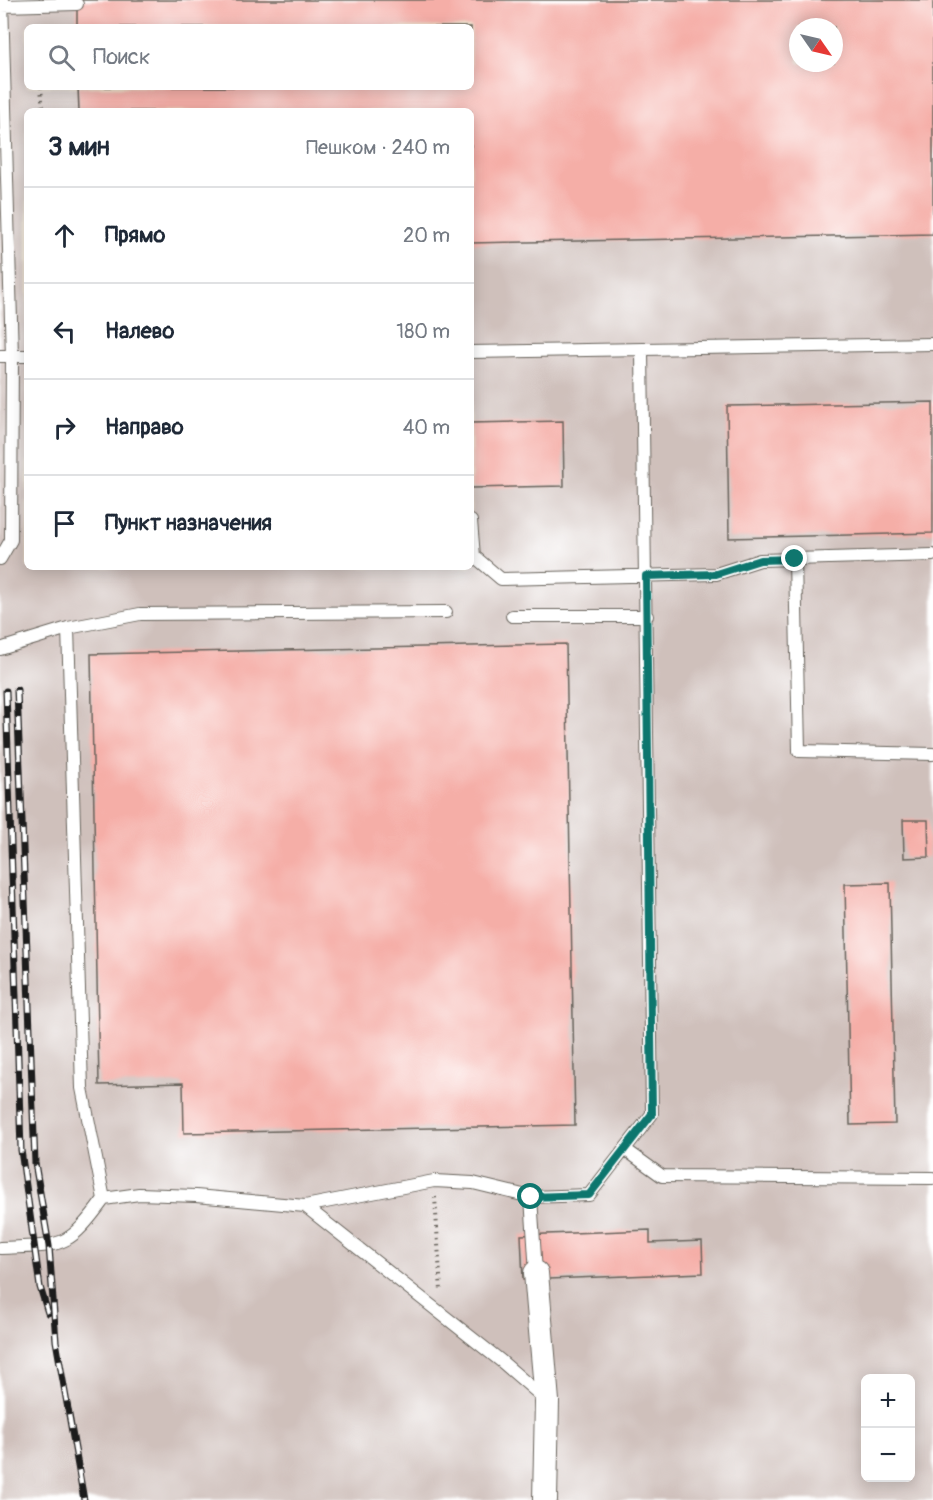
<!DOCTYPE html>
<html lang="ru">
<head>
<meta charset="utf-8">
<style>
  body { margin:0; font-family:Pangolin,sans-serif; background:#f2f2f3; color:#1f2937 }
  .controls { position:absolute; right:18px; bottom:18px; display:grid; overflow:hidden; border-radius:9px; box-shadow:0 3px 15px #0003 }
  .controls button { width:54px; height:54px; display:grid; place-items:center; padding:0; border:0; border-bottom:2px solid #e0e1e3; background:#fff; color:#1f2937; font:30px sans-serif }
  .compass { position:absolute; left:789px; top:18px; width:54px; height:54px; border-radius:50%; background:#fff; box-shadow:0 3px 15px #0003; rotate:124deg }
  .stop { position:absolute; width:18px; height:18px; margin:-14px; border:4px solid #0f766e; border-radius:50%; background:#fff }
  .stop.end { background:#0f766e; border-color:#fff; box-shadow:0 2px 6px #0008 }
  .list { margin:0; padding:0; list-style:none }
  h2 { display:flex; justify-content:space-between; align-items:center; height:78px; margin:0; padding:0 24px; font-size:26px }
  h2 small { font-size:20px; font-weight:400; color:#747a83 }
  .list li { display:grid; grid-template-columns:39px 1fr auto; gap:18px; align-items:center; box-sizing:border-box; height:96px; padding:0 24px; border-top:2px solid #e0e1e3 }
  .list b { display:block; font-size:22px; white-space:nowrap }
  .list em { font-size:20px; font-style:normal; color:#747a83 }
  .icon { flex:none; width:33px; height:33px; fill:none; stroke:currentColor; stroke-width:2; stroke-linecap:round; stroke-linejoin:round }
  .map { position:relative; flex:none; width:933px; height:1500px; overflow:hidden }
  .search { position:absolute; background:#fff; box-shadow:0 3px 15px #0003; left:24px; top:24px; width:450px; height:66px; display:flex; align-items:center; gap:15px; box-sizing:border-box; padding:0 21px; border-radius:9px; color:#747a83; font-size:22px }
  .panel { position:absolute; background:#fff; box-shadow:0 3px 15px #0003; left:24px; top:108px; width:450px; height:462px; border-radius:9px }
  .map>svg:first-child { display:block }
  .industrial { fill:#cfc0bb; fill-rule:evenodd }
  .building { fill:#f5aea7; fill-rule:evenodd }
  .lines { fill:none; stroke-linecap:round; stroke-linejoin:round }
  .service-casing { stroke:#68635b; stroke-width:14 }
  .minor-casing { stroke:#68635b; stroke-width:26 }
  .path { stroke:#68635b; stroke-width:4; stroke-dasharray:1.5 4.5; stroke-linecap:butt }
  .service { stroke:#fff; stroke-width:12 }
  .minor { stroke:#fff; stroke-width:24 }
  .rail-casing { stroke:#1c1c1c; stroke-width:7 }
  .rail { stroke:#fff; stroke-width:4.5; stroke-dasharray:14; stroke-linecap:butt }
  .route { stroke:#0f766e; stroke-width:8 }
</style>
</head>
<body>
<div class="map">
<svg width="933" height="1500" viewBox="0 0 933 1500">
  <rect width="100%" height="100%" fill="#fff"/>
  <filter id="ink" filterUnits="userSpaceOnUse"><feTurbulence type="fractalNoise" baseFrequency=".0167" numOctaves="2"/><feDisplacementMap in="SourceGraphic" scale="12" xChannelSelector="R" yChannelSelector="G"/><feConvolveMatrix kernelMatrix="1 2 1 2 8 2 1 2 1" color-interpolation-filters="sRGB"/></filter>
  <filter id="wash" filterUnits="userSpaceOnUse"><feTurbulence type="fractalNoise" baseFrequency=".008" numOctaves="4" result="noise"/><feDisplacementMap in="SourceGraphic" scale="24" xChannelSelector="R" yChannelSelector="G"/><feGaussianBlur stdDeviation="1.35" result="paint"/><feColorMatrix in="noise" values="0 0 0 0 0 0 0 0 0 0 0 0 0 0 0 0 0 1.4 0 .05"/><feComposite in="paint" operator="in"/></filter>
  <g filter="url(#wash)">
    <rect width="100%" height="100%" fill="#f4e7cf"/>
    <path class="industrial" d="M0 0H933V1500H0ZM27 27H471V87H27ZM798 27H834V63H798ZM27 111H471V567H27ZM866 1378H910V1478H866Z"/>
    <g id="blocks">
      <path class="building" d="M77 0H933V234L471 243V111H79L78 87H471V27H77ZM798 27H834V63H798Z
        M933 402V533L729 538 727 406Z
        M563 421 564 486 471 488V423Z
        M566 644 575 1125 184 1133 183 1083 99 1085 91 654Z
        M903 820H928L929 857 904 858Z
        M890 883 895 1124 850 1125 845 884Z
        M650 1230V1243L702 1241 703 1273 523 1280 521 1235Z"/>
    </g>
  </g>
  <g filter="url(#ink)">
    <use href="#blocks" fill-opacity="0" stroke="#68635b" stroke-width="1.5"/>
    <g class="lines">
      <g class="service-casing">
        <path id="service" d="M2 6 77 4
          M471 352 933 344
          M0 356H27
          M471 521 474 556 501 579 716 574 760 560 933 555
          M0 559 11 540 12 356 2 0
          M795 559 799 751 933 754
          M512 616H647
          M68 628 82 1088 104 1199
          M0 649 68 628 140 614 446 612
          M626 1150 662 1176 933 1178
          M305 1206 434 1181 473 1183 531 1197
          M0 1248C61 1245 66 1251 104 1199L139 1194 196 1196 305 1206 501 1361 546 1400
          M536 1273 531 1197 589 1195 652 1114 642 351"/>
      </g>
      <g class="minor-casing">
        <path id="minor" d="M536 1273 547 1401 545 1500"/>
      </g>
      <path class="path" d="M41 87 43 111
        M435 1197 441 1291"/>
      <use href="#service" class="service"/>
      <use href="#minor" class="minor"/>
      <g class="rail-casing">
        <path id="rail" d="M17 690 35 1163 49 1246 56 1341 84 1500
          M6 691 21 1150 40 1287 48 1313"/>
      </g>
      <use href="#rail" class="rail"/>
    </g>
  </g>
  <g class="lines" filter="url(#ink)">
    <path class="route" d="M531 1197 589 1195 652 1114 646 576 716 574 760 560 795 559"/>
  </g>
</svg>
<div class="controls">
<button>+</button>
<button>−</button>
</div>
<svg class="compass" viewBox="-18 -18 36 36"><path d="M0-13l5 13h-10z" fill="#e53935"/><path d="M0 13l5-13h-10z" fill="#747a83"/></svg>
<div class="stop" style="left:531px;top:1197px"></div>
<div class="stop end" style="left:795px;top:559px"></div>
<div class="search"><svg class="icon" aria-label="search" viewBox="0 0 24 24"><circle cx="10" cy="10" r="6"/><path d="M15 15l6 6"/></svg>Поиск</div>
<section class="panel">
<h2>3 мин<small>Пешком · 240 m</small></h2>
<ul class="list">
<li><svg class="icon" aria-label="ahead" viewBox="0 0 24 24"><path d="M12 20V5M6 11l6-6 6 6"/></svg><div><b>Прямо</b></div><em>20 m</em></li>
<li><svg class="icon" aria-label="left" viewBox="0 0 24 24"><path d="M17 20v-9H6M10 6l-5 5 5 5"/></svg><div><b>Налево</b></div><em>180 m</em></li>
<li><svg class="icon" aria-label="right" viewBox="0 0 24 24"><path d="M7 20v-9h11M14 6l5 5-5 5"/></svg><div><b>Направо</b></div><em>40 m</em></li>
<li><svg class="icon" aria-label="arrive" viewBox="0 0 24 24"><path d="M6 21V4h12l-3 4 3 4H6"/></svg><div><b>Пункт назначения</b></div></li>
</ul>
</section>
</div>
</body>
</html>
